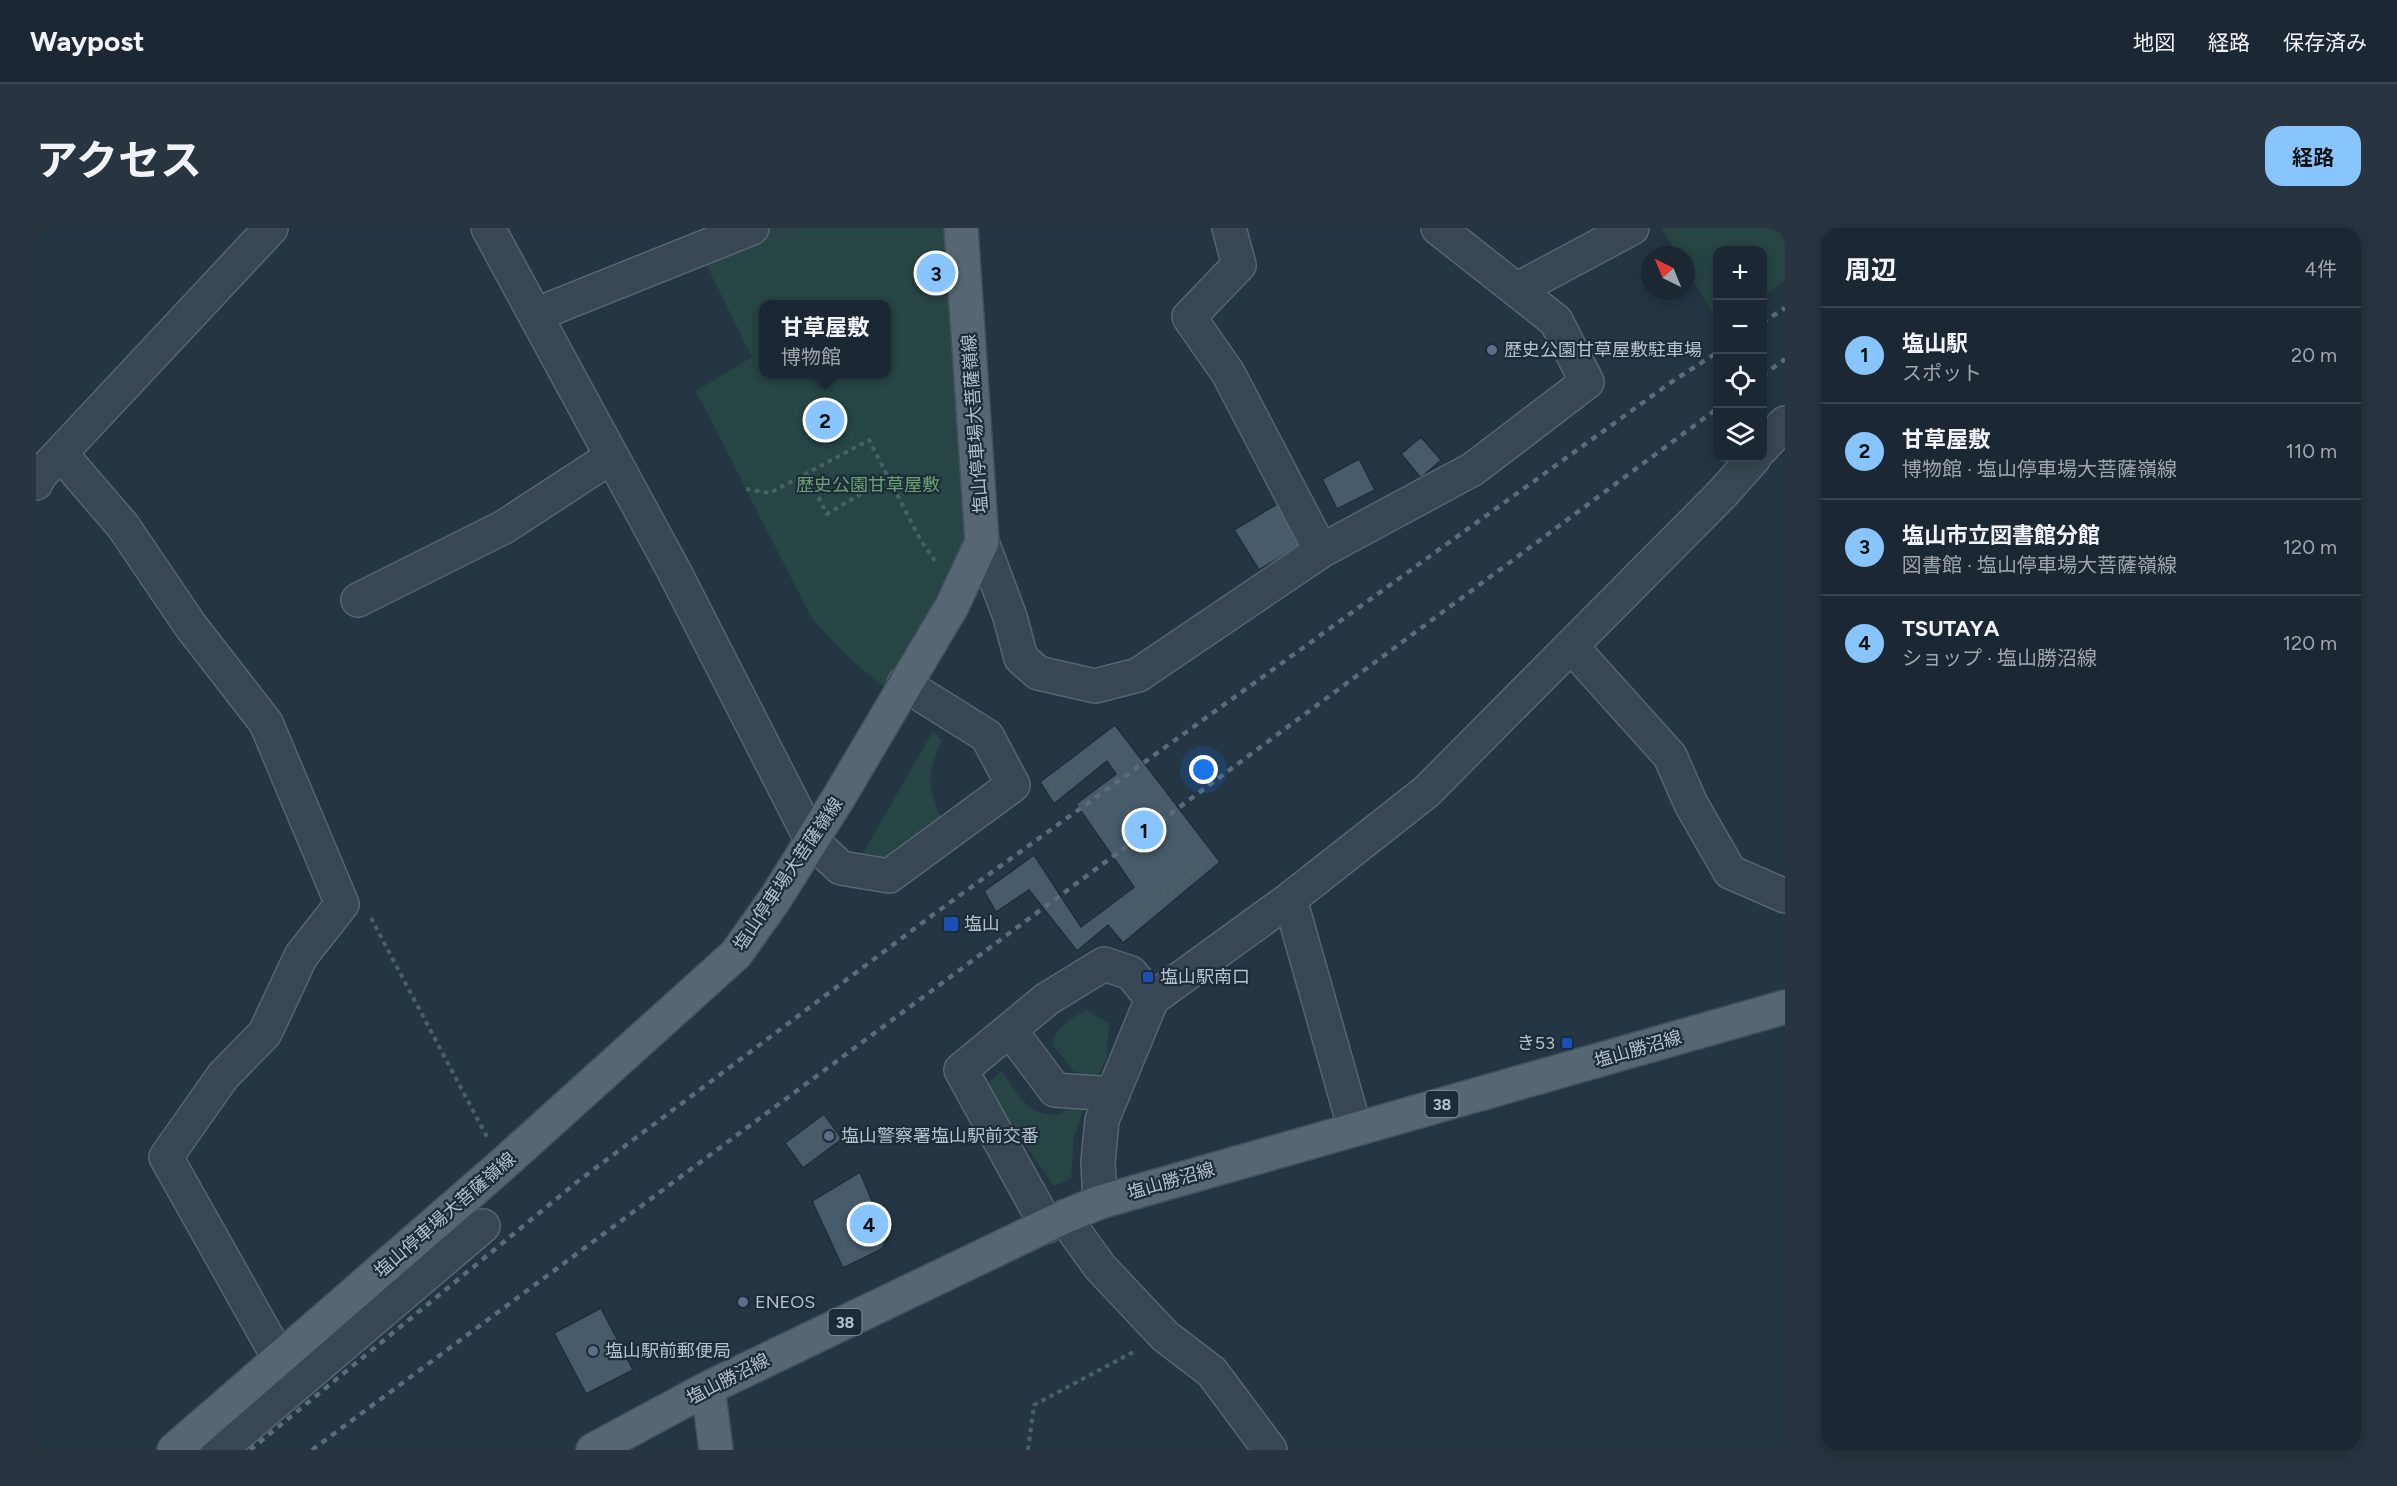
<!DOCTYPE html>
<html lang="ja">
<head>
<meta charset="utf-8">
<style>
  body { margin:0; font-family:Figtree,"Noto Sans JP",sans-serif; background:#28343f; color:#f1f3f6 }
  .controls { position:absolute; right:18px; top:18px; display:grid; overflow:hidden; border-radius:12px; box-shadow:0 3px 15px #0003 }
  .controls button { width:54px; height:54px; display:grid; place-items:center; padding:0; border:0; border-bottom:2px solid #39444e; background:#1b2833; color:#f1f3f6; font:30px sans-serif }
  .compass { position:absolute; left:1605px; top:18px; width:54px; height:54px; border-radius:50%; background:#1b2833; box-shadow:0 3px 15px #0003; rotate:317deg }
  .you { position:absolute; left:1168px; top:542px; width:21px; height:21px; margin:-15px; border:4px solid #fff; border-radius:50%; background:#1a73e8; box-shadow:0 0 0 9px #1a73e833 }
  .badge { display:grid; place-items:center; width:39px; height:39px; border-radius:50%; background:#88c5ff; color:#111; font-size:20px; font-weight:700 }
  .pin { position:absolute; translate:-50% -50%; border:3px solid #fff; box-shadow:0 2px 6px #0006 }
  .popup { position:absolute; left:723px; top:72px; width:132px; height:78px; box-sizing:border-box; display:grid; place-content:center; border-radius:12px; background:#1b2833; filter:drop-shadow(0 2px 4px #0005); font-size:20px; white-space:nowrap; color:#a0a6ac }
  .popup b { font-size:22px; color:#f1f3f6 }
  .popup::after { content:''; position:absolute; left:50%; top:100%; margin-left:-12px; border:12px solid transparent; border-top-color:#1b2833 }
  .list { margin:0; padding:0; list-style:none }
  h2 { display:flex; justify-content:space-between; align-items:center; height:78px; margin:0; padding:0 24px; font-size:26px }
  h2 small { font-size:20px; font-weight:400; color:#a0a6ac }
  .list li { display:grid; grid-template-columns:39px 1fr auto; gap:18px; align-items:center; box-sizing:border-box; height:96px; padding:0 24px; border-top:2px solid #39444e }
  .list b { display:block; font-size:22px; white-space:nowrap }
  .list p { margin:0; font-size:20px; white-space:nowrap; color:#a0a6ac }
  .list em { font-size:20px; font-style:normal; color:#a0a6ac }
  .icon { flex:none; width:33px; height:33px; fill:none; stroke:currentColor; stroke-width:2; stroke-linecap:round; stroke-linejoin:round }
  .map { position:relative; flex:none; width:1749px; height:1222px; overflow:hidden; border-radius:18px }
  header { display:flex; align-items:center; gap:36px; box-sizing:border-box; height:84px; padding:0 30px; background:#1b2833; border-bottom:2px solid #39444e }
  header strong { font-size:28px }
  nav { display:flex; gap:33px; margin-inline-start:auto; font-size:21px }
  .intro { display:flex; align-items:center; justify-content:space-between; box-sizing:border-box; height:144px; padding:0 36px }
  h1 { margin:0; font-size:42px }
  .button { padding:15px 27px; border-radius:18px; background:#88c5ff; color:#111; font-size:21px; font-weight:700 }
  main { display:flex; gap:36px; padding:0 36px }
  aside { flex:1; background:#1b2833; border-radius:18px; box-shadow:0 3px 15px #0003 }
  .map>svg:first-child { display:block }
  .green { fill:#264544; fill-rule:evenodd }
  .building { fill:#475b6a; stroke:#1f2e3b; stroke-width:1.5 }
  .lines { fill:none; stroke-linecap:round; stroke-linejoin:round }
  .minor-casing { stroke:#566571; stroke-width:36 }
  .major-casing { stroke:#42505d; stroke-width:36 }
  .path { stroke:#466262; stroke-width:4; stroke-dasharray:4.5 4.5; stroke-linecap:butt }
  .minor { stroke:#384753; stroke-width:33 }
  .major { stroke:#566673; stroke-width:33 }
  .rail { stroke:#5a6b7b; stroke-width:4.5; stroke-dasharray:6 6; stroke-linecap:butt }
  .service-dot { fill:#5c6f8a; stroke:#1d2c39; stroke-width:2 }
  .transit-dot { fill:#1a4fb4; stroke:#1d2c39; stroke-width:2 }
  .labels { text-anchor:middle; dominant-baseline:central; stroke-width:4.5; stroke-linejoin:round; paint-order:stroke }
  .shield { fill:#1d2c39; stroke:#8795a1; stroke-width:1.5 }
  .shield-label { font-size:16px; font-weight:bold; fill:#b5c2cd }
  .poi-label { font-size:18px; fill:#b5c2cd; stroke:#1d2c39; text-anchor:start }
  .street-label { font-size:18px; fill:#b5c2cd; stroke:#1d2c39 }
  .park-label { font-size:18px; fill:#6aa070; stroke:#1d2c39 }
</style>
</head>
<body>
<header>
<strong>Waypost</strong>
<nav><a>地図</a><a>経路</a><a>保存済み</a></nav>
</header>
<div class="intro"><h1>アクセス</h1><a class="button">経路</a></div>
<main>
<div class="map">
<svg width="1749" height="1222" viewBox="0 0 1749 1222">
  <rect width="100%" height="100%" fill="#243544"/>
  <path class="green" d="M716 0H925L946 284 859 468 815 432 776 391 660 163 716 129 662 20ZM728 76H850V146H728Z
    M1625 0H1749V53L1727 68 1726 22H1682L1681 92 1650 41V27H1642Z
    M897 503 906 512C890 548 891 554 905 590L846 635 826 627Z
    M1051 782 1073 796 1071 830 1060 851 1037 843 1016 816C1022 798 1034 790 1051 782Z
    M966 843C983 868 990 888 1024 887L1036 874 1048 880 1038 909 1035 951 1018 958 948 859Z"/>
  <path class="building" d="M1385 209 1405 232 1385 250 1365 226Z
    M1323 231 1339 262 1301 281 1286 251Z
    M1246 273 1271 313 1223 342 1198 302Z
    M1079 497 1184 634 1087 715 1072 697 1041 723 993 662 960 684 948 663 998 627 1045 699 1098 659 1040 576 1080 546 1071 533 1018 576 1004 554Z
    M788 886 806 911 767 940 749 915Z
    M824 944 851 1010 846 1021 807 1040 776 973Z
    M565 1080 597 1142 550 1166 518 1105Z"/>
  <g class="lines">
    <g class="minor-casing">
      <path id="minor" d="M452 0 638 343 776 613 805 640 853 648 977 557 951 508 868 456
        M1193 0 1203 37 1153 89 1192 145 1285 323
        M1482 61 1596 0
        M499 87 716 0
        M1726 220 1749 195
        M25 226 87 298 154 397 230 495 306 676 265 728 229 805 187 848 130 929 244 1132
        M0 255 4 247 235 0
        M946 314 974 389 985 430 1002 445 1059 458 1102 447 1285 323 1437 241 1551 154 1520 93 1402 0
        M322 372 468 299 575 229
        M1535 418 1634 528 1655 576 1694 644 1749 668
        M1254 671 1319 901
        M1116 771 1254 671 1390 564 1686 266 1718 230
        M974 802 1019 862 1077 866
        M1028 989 1064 1039 1129 1108 1176 1144 1234 1222
        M1011 998 925 842 1011 771 1068 736 1095 745 1116 771 1066 892 1062 934 1064 974
        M183 1222 447 998"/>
    </g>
    <g class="major-casing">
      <path id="major" d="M672 1160 680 1222
        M138 1222 466 937 700 726 739 671 803 569 916 378 946 314 925 0
        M557 1222 672 1160 1028 989 1064 974 1749 779"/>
    </g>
    <path class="path" d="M770 245 791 286 852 250
      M710 261 734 265 833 212 885 313 900 334
      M1014 564 1072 518
      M335 690 451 909
      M1098 690 1167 637
      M992 1222 998 1177 1099 1123"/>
    <use href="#minor" class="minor"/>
    <use href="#major" class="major"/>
    <path class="rail" d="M1726 95 1749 80
      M1726 148 1749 131
      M214 1222 541 954 898 686 1634 155 1682 124
      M276 1222 1682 180"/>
  </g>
  <g class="service-dot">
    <circle cx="1456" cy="122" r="6"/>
    <circle cx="793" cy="908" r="6"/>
    <circle cx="707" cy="1074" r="6"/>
    <circle cx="557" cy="1123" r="6"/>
  </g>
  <g class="transit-dot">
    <rect x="907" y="688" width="16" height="16" rx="3"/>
    <rect x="1106" y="743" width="12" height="12" rx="3"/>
    <rect x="1525" y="809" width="12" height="12" rx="3"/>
  </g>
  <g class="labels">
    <g class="shield">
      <rect x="1389.5" y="863" width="33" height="26" rx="4.5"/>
      <rect x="792.5" y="1081" width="33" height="26" rx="4.5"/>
    </g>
    <g class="shield-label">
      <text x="1406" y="876">38</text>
      <text x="809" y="1094">38</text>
    </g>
    <g class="poi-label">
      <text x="1468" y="122">歴史公園甘草屋敷駐車場</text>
      <text x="928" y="696">塩山</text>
      <text x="1124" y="749">塩山駅南口</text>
      <text x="1519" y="815" text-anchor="end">き53</text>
      <text x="805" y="908">塩山警察署塩山駅前交番</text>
      <text x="719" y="1074">ENEOS</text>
      <text x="569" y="1123">塩山駅前郵便局</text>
    </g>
    <g class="street-label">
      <text transform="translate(939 196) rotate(-94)">塩山停車場大菩薩嶺線</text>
      <text transform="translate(752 646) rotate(-56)">塩山停車場大菩薩嶺線</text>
      <text transform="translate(1602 821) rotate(-16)">塩山勝沼線</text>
      <text transform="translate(1135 953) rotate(-16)">塩山勝沼線</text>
      <text transform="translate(409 987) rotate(-41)">塩山停車場大菩薩嶺線</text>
      <text transform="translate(692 1151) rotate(-27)">塩山勝沼線</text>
    </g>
    <g class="park-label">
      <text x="832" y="257">歴史公園甘草屋敷</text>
    </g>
  </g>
</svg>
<div class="controls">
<button>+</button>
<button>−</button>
<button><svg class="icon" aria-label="locate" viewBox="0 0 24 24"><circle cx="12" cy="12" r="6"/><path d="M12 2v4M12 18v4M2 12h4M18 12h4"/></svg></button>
<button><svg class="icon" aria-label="layers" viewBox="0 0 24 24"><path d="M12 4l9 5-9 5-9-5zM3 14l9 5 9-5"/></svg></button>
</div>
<svg class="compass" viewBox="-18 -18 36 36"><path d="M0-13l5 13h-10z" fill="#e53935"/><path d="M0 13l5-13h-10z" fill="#a0a6ac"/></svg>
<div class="you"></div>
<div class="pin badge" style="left:1108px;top:602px">1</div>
<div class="pin badge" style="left:789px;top:192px">2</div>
<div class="popup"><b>甘草屋敷</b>博物館</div>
<div class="pin badge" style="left:900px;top:45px">3</div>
<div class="pin badge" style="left:833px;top:996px">4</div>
</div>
<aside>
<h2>周辺<small>4件</small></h2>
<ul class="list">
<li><span class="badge">1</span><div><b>塩山駅</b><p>スポット</p></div><em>20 m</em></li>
<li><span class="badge">2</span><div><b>甘草屋敷</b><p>博物館 · 塩山停車場大菩薩嶺線</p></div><em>110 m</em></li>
<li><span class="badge">3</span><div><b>塩山市立図書館分館</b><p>図書館 · 塩山停車場大菩薩嶺線</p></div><em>120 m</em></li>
<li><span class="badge">4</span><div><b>TSUTAYA</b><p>ショップ · 塩山勝沼線</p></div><em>120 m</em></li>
</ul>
</aside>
</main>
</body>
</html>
